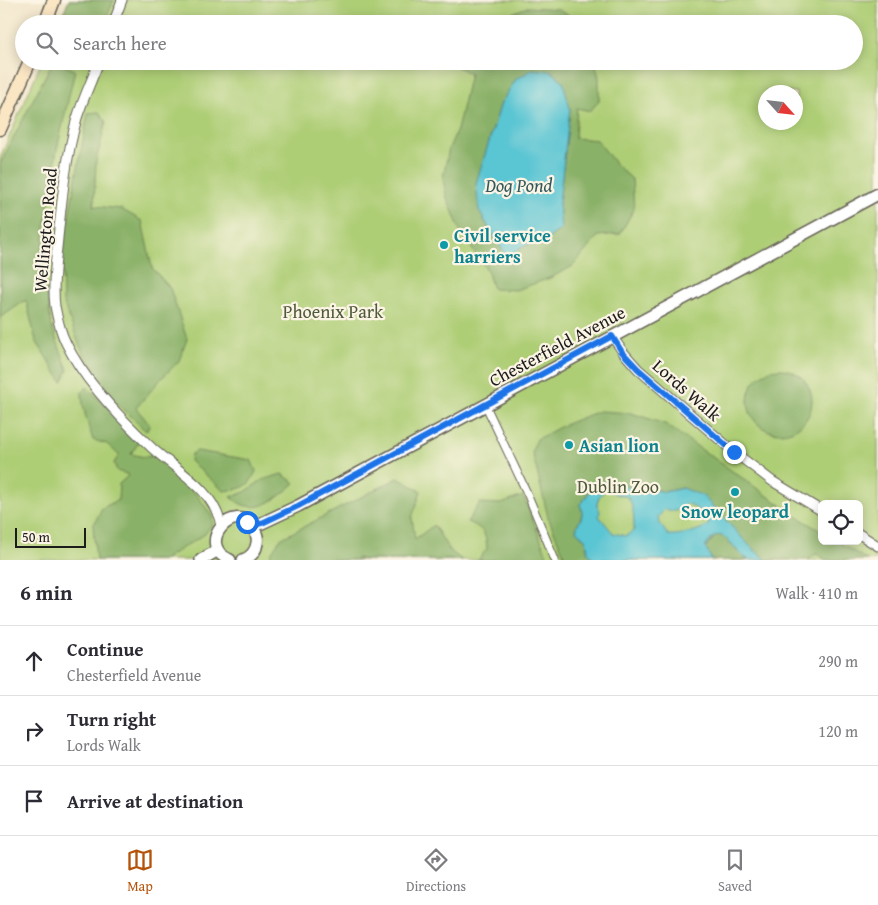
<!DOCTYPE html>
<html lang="en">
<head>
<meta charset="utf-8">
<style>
  body { margin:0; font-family:"Gentium Book Plus",serif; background:#f2f2f3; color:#2b2b33 }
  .controls { position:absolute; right:15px; bottom:15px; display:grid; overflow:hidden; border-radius:8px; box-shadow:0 2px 12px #0003 }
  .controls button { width:45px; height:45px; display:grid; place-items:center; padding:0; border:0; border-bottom:1px solid #e1e1e2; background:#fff; color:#2b2b33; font:25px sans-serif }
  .compass { position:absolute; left:758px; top:85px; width:45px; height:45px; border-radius:50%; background:#fff; box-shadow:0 2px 12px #0003; rotate:117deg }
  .scale { position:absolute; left:15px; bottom:12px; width:71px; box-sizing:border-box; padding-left:5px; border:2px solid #1c1c1c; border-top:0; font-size:14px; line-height:18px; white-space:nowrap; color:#1c1c1c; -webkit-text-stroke:4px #fcf5e5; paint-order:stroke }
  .stop { position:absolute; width:15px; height:15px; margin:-11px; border:4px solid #1a73e8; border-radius:50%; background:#fff }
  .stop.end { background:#1a73e8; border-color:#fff; box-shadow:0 1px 5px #0008 }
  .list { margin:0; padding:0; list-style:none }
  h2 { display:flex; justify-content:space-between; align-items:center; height:65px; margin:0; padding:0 20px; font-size:21px }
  h2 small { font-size:16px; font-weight:400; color:#7c7c81 }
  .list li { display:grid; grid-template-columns:32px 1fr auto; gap:15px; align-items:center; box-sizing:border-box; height:70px; padding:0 20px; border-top:1px solid #e1e1e2 }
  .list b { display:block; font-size:19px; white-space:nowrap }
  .list p { margin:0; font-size:16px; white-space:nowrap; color:#7c7c81 }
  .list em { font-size:16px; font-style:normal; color:#7c7c81 }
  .icon { flex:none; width:28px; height:28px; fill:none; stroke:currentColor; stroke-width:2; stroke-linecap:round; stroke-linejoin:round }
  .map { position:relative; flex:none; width:878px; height:560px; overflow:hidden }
  .search { position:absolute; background:#fff; box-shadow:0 2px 12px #0003; left:15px; right:15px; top:15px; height:55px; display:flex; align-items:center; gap:12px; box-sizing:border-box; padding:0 18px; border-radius:28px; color:#7c7c81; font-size:19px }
  .sheet { height:275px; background:#fff }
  nav { display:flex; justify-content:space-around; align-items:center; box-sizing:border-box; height:70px; border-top:1px solid #e1e1e2; background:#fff; font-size:14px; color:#7c7c81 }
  nav a { display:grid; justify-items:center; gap:2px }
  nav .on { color:#b45309 }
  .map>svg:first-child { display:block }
  .green { fill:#aece76; stroke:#657549; fill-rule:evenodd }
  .forest { fill:#8ab167; stroke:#536642; fill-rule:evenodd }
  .water { fill:#5ac5d3; stroke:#3b7078; fill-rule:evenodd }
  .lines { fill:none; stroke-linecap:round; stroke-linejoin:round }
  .pedestrian-casing { stroke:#676359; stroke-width:9 }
  .minor-casing { stroke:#676359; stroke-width:11 }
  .tertiary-casing { stroke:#676359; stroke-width:14 }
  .secondary-casing { stroke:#676359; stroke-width:15 }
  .pedestrian { stroke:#fff; stroke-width:7 }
  .minor { stroke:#fff; stroke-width:9 }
  .tertiary { stroke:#fff; stroke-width:11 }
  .secondary { stroke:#fbe6c4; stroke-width:12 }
  .route { stroke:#1a73e8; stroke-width:6 }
  .culture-dot { fill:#0f9aa8; stroke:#fcf5e5; stroke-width:2 }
  .labels { text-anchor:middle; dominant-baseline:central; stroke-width:4.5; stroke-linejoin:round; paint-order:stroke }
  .street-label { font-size:18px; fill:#1c1c1c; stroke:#fcf5e5 }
  .culture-label { font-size:18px; font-weight:bold; fill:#0d838f; stroke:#fcf5e5; text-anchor:start }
  .park-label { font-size:18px; fill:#4f5a3c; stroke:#fcf5e5 }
  .water-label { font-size:19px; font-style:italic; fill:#32575c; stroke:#fcf5e5 }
</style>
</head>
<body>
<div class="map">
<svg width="878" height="560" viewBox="0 0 878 560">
  <rect width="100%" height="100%" fill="#fcf5e5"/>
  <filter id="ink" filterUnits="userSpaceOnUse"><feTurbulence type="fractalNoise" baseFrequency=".02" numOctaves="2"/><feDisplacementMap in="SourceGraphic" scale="10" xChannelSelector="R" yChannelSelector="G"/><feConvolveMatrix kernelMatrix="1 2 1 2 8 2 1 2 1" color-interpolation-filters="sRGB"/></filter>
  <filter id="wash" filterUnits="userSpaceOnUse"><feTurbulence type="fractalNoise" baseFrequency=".0096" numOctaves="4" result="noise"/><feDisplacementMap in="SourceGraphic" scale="20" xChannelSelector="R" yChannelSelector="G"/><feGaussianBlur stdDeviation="1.12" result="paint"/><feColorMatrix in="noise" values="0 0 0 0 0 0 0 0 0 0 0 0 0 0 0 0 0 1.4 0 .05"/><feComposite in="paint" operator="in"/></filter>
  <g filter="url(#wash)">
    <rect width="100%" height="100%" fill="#f2e6ca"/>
    <path class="green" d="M69 0H878V560H0V158L42 61H854V24H59ZM766 92H796V122H766ZM822 504H859V541H822Z"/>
    <path class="forest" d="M69 0H114L104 24H59Z
      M527 7 559 9 583 24H485Z
      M53 61 75 70 57 149 41 256 52 328 68 370 62 382 36 341 26 300 0 318V164Z
      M456 61H595L599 78V101L590 111 577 108 575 138 597 140 617 166 632 179 634 209 620 234 598 236 573 266 550 278 516 290 493 289 487 270 462 235 446 195 443 178 449 148 457 130 470 74 454 65ZM570 109 559 202 561 229 543 242 526 245 507 256 498 243 479 211Z
      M99 112 106 122 96 161 94 206 121 209 142 221 152 268 170 288 187 339 179 361 160 380 136 408 150 425 146 431 113 400 93 372 81 349 63 302 62 253 88 113Z
      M748 401a32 32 0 1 1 64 0a32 32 0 1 1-64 0Z
      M87 387 114 413 139 442 131 454 144 457 157 456 188 482 193 492 197 495 212 516 213 523 205 534 163 560H96L93 526 102 508 118 500 119 484 129 475 117 471 114 463 119 455 107 444 93 440C88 423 82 409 82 392Z
      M599 411 631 413 665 424 798 517 822 532V541H837L867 560H827L816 554 808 560H766L683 488 664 492 656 490 637 492 629 487 601 483 590 492 580 505 583 512 576 531 586 540 588 553 595 560H566L548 517 532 451 537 439 566 424Z
      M197 451 251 460 256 471C248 489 243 488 224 491L190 461 191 454Z
      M282 474 295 483C277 499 254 519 231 497L245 492 262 480Z
      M398 478 421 491 412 518 415 539 434 525 449 550 462 560H368L357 558 359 560H270L271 553 280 539Z
      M523 496 549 560H478L487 549C486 533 483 528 467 522L480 503 501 504Z
      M721 535 726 537 732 546 748 560H712L705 548 716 536Z"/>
    <path class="water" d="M533 69 551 71 563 81 570 109 559 203 561 229 543 242 526 245 507 256 498 243 479 211 476 183 501 103 516 79Z
      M609 482 629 487 637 492 656 490 664 492 683 488 703 496 749 545 766 560C761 560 754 560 750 560 732 555 725 517 705 547L712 560H595L588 553 586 540 576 531C577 520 586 518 580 505 588 494 594 483 609 482ZM605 489 616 494 628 497C634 506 634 519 634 530L626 536 613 533 599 516 600 511 597 504 599 497ZM687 503C695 507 707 515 709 524 702 531 678 536 668 535L660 524 658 517 665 509C675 513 680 511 687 503Z"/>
  </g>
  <g filter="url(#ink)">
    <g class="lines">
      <g class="pedestrian-casing">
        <path id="pedestrian" d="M485 404 527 493 555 560"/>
      </g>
      <g class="minor-casing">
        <path id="minor" d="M113 24 122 0
          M99 61C92 80 83 99 77 118 66 157 62 198 58 238 56 260 52 285 55 306 57 317 61 333 66 343 84 381 121 419 152 448 177 471 215 490 221 526
          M612 336 623 352 638 369 734 452 772 481 822 511
          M859 534 878 546"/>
      </g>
      <g class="tertiary-casing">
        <path id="tertiary" d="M252 526 262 523 298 506 878 194
          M201 560 218 550
          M230 560C193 544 236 499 253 528 256 532 258 538 257 543 256 551 251 557 243 560"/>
      </g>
      <g class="secondary-casing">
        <path id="secondary" d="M45 24 54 0
          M0 129 30 61"/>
      </g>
      <use href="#pedestrian" class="pedestrian"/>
      <use href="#minor" class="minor"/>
      <use href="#tertiary" class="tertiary"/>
      <use href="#secondary" class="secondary"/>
    </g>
  </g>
  <g class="lines" filter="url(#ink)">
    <path class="route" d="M247 522 252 526 262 523 298 506 612 336 622 352 638 369 734 452"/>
  </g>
  <g class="culture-dot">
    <circle cx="444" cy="245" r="5"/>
    <circle cx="569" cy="445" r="5"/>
    <circle cx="735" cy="492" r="5"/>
  </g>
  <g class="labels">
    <g class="street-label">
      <text transform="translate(45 230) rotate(-85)">Wellington Road</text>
      <text transform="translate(557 346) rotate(-28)">Chesterfield Avenue</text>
      <text transform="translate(687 390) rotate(41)">Lords Walk</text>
    </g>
    <g class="culture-label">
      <text x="454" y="235">Civil service<tspan x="454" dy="21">harriers</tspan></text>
      <text x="579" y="445">Asian lion</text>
      <text x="735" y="511" text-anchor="middle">Snow leopard</text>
    </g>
    <g class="park-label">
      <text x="333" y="311">Phoenix Park</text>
      <text x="618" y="486">Dublin Zoo</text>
    </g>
    <g class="water-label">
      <text x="519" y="185">Dog Pond</text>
    </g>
  </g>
</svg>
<div class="controls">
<button><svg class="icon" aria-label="locate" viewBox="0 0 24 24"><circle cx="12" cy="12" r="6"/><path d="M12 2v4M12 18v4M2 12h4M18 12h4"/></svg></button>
</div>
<svg class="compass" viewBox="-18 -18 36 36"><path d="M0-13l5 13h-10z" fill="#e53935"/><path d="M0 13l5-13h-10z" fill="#7c7c81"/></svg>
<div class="scale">50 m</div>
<div class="stop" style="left:247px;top:522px"></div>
<div class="stop end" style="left:734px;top:452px"></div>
<div class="search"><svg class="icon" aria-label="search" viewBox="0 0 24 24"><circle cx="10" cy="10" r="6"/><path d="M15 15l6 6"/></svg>Search here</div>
</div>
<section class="sheet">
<h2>6 min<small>Walk · 410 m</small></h2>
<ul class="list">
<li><svg class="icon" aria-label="ahead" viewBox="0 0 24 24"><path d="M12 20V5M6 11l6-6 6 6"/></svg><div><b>Continue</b><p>Chesterfield Avenue</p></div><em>290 m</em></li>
<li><svg class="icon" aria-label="right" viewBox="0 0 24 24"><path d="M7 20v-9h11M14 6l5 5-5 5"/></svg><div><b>Turn right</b><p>Lords Walk</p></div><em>120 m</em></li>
<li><svg class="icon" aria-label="arrive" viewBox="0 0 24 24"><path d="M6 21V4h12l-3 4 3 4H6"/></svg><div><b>Arrive at destination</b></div></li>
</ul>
</section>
<nav>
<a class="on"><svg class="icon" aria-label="map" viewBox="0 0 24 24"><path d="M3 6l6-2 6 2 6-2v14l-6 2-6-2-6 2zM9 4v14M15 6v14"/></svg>Map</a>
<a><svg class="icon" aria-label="directions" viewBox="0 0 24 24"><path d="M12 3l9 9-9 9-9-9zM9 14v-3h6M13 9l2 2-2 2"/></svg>Directions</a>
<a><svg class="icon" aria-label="saved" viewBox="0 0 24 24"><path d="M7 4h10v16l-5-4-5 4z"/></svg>Saved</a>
</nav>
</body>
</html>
